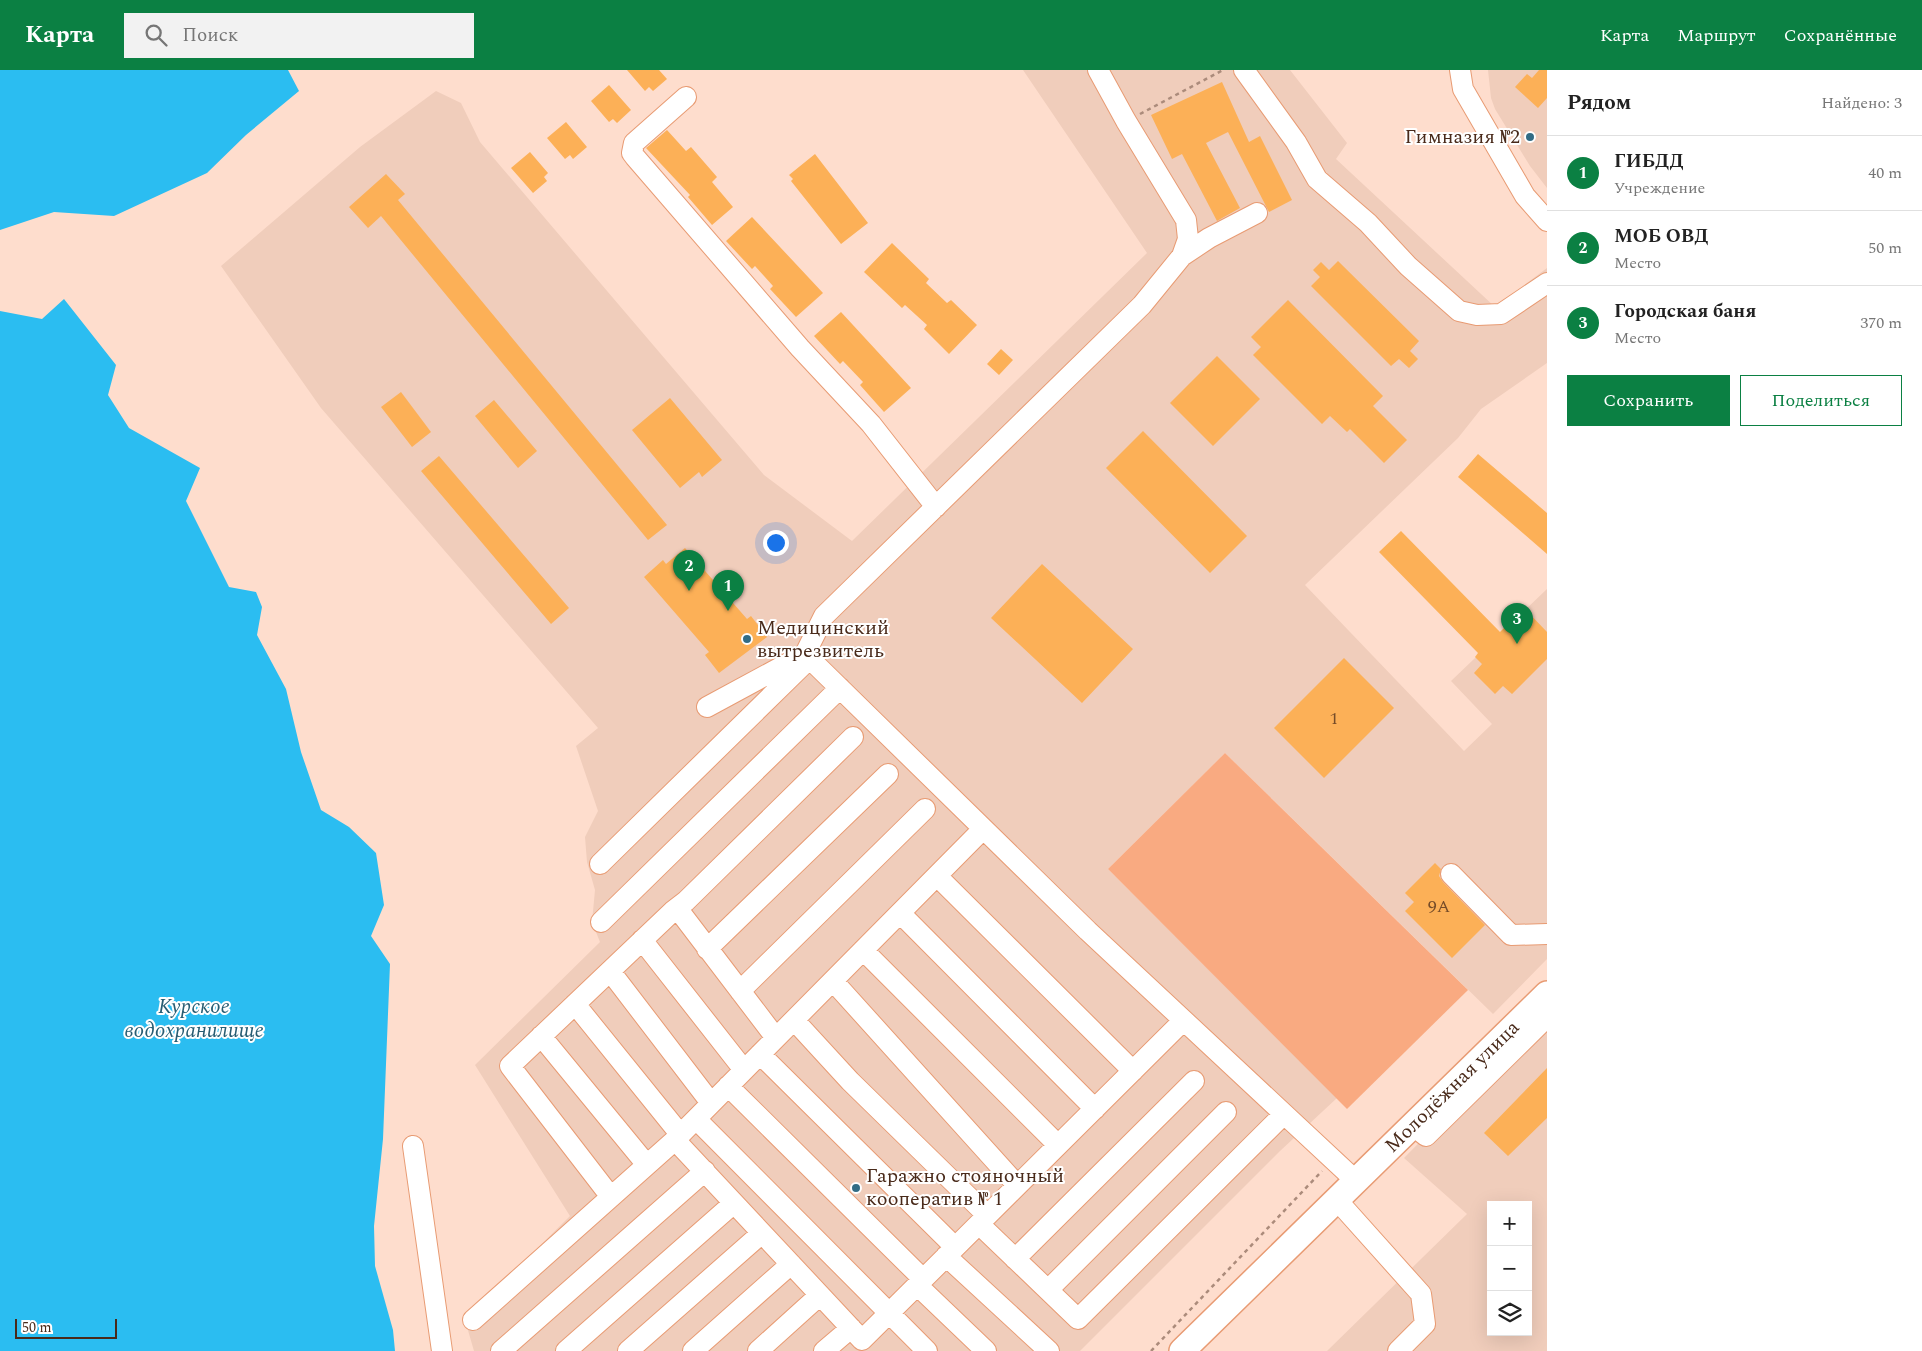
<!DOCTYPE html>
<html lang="ru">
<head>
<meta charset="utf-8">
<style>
  body { margin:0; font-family:Spectral,serif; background:#f2f2f2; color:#222 }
  .controls { position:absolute; right:15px; bottom:15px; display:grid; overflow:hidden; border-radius:0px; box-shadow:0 5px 20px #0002 }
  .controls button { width:45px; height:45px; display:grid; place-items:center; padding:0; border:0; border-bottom:1px solid #e0e0e0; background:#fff; color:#222; font:25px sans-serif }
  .scale { position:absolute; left:15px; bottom:12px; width:102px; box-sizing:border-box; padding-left:5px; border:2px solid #492a1a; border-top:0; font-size:14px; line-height:18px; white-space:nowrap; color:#492a1a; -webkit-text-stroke:4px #fff; paint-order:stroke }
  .you { position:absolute; left:775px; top:472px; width:18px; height:18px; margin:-12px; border:4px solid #fff; border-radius:50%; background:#1a73e8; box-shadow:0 0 0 8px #1a73e833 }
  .badge { display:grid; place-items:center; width:32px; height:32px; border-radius:50%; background:#0b8043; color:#fff; font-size:16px; font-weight:700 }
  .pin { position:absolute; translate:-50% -41px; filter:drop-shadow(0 1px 2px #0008) }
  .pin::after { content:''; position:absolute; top:26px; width:18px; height:15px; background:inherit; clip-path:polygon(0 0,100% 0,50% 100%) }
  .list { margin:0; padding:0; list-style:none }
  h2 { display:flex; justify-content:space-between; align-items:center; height:65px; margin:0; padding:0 20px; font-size:21px }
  h2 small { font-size:16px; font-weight:400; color:#767676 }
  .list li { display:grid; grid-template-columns:32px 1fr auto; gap:15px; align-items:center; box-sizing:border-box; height:75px; padding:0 20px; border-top:1px solid #e0e0e0 }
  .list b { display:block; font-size:19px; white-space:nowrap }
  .list p { margin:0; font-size:16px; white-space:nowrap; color:#767676 }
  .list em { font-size:16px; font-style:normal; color:#767676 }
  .actions { display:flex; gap:10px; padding:15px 20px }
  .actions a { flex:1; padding:11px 0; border:1px solid #0b8043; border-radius:0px; text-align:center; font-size:18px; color:#0b8043 }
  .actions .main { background:#0b8043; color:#fff }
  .icon { flex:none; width:28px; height:28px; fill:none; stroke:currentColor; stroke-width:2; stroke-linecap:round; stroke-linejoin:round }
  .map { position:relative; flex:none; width:1547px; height:1281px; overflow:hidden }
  header { display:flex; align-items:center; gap:30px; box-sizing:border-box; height:70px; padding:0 25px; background:#0b8043; color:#fff }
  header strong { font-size:24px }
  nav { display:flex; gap:28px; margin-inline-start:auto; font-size:18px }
  .search { width:350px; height:45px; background:#f2f2f2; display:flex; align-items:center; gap:12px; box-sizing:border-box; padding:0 18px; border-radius:0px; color:#767676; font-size:19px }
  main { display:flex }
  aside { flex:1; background:#fff }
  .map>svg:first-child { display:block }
  .built { fill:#f0cdbb; fill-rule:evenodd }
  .green { fill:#f9aa81 }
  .water { fill:#2bbdf1 }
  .building { fill:#fcb057 }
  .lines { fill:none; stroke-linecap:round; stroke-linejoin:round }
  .minor-casing { stroke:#e89b73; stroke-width:22 }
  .major-casing { stroke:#e89b73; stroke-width:28 }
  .path { stroke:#ab8b7b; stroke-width:2.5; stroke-dasharray:4 4; stroke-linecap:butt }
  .minor { stroke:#fff; stroke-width:20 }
  .major { stroke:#fff; stroke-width:25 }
  .poi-dot { fill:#326c85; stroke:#fff; stroke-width:2 }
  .labels { text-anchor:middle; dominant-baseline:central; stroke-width:4; stroke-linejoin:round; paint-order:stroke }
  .number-label { font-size:18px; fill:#764c29 }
  .poi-label { font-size:20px; fill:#492a1a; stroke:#fff; text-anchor:start }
  .street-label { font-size:20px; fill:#492a1a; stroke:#fff }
  .water-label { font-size:21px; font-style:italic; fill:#285d73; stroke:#fff }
</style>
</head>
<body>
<header>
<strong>Карта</strong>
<div class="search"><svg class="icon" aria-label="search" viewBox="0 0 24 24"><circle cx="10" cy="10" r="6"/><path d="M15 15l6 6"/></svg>Поиск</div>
<nav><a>Карта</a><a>Маршрут</a><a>Сохранённые</a></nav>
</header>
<main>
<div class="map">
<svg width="1547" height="1281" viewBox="0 0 1547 1281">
  <rect width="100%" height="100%" fill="#feddcd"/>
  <path class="built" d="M1023 0H1290L1347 73 1336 89 1495 237 1547 198V293L1481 339 1458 368 1305 515 1464 681 1492 654 1451 611 1547 519V889L1493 944 1225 683 1108 799 1337 1028 1280 1081 1080 1281H474L465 1250 570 1146 475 995 600 872 592 852 595 820 587 792 585 767 598 741 576 676 598 658 321 338 221 196 360 77 436 21 461 33 480 72 764 405 852 471 1147 183Z
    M1488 0H1547V118L1530 96 1495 39 1491 28Z
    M1547 943V1281H1327L1467 1144 1404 1088ZM1491 1135H1528V1262H1491Z"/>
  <path class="green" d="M1225 683 1468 920 1347 1039 1108 799Z"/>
  <path class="water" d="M0 0H288L299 21 246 65 207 103 114 146 54 142 0 160Z
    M64 229 116 295 108 325 129 358 200 398 186 431 229 517 256 522 262 537 257 565 286 619 301 682 321 740 349 757 376 783 384 835 371 866 390 894 383 1069 374 1156 375 1196 393 1260 395 1281H0V241L42 249Z"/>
  <path class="building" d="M627 0H659L667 9 653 21 649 17 645 21Z
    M1539 0H1547V28L1538 38 1515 17 1527 4 1532 8Z
    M1222 12 1249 72 1260 66 1292 130 1269 142 1228 62 1206 73 1240 138 1217 151 1182 84 1172 89 1151 45Z
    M609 15 631 40 617 53 613 49 609 52 591 31Z
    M566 52 587 77 573 89 570 85 565 89 547 68Z
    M667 60 686 81 691 77 717 107 712 112 733 137 712 155 688 127 690 125 646 78Z
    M530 82 548 103 544 107 547 111 533 123 511 98Z
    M815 84 868 153 841 174 791 111 793 109 789 105Z
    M386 104 405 124 398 130 667 455 648 470 381 146 368 158 349 137Z
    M752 147 823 223 796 247 770 219 773 216 755 196 752 199 726 171Z
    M892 173 929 209 926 213 947 233 951 230 977 255 949 284 924 259 927 255 905 235 902 238 864 202Z
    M1338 191 1419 271 1410 281 1418 289 1409 298 1399 289 1391 296 1311 216 1320 207 1313 200 1321 192 1329 200Z
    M1288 230 1383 326 1373 336 1407 370 1384 393 1350 359 1347 362 1330 346 1322 354 1253 285 1261 277 1251 267Z
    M841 242 911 318 884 342 860 315 863 312 843 291 840 294 814 266Z
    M1001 279 1013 290 999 305 987 294Z
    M1217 286 1260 329 1213 376 1170 333Z
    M401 322 431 362 412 377 381 337Z
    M670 328 722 390 702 407 699 402 680 418 632 360Z
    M494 330 537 381 518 398 475 346Z
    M1143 361 1247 466 1210 503 1106 398Z
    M1478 384 1547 443V484L1458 407Z
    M439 386 569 538 551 554 421 401Z
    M1401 461 1500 562 1524 538 1547 562V589L1512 624 1503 616 1495 624 1474 603 1482 594 1475 587 1478 583 1379 482Z
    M685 478 747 549 751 546 767 567 719 603 705 585 709 582 644 507 663 490 666 494Z
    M1042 494 1133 579 1082 633 991 548Z
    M1344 588 1394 638 1324 708 1274 658Z
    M1435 793 1441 799 1439 806 1443 812 1485 855 1452 888 1405 841 1414 832 1405 823Z
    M1547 998V1048L1508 1086 1484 1063Z"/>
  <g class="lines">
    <g class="minor-casing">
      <path id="minor" d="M1244 0 1296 72 1317 109 1368 153 1408 196 1459 241 1477 245 1501 244 1547 213
        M1460 0 1463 19 1525 126 1547 151
        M686 27 634 73 632 83 635 87 800 278 871 354 936 437
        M1182 186 1209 168 1257 143
        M805 584 824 546 1142 235 1182 186 1188 169 1186 150 1126 51 1098 0
        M707 637 805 584 1088 861 1355 1110
        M983 759 675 1070 862 1270 1183 951
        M600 794 808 590
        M1451 804 1511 865 1547 864
        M937 806 1133 1001
        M677 838 776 968
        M900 843 1095 1039
        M601 852 840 618
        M642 870 744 1000
        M707 879 888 704
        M863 880 1058 1075
        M610 901 711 1033
        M833 911 1017 1115
        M740 921 925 739
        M575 934 680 1064
        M794 950 850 1011 987 1145
        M541 966 647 1095
        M760 984 955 1177
        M728 1016 923 1209
        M696 1049 927 1281
        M1412 1055 1426 1066 1547 947
        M413 1076 442 1281
        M611 1127 510 996 673 841 686 831 853 667
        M1336 1129 1421 1224 1425 1254 1398 1281
        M979 1154 1078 1249 1283 1045
        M946 1186 1049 1281
        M1015 1189 1194 1011
        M917 1215 986 1281
        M1048 1220 1226 1042
        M473 1250 675 1070
        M501 1281 705 1101
        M566 1281 734 1133
        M628 1281 762 1163
        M693 1281 791 1194
        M758 1281 820 1225
        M824 1281 851 1258"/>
    </g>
    <g class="major-casing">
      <g id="major">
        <path id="s1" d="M1182 1281 1547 924"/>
      </g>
    </g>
    <path class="path" d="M1140 44 1223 0
      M1151 1281 1322 1101"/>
    <use href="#minor" class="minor"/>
    <use href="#major" class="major"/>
  </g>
  <g class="poi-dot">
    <circle cx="1530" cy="67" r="5"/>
    <circle cx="747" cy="569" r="5"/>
    <circle cx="856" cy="1118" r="5"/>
  </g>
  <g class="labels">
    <g class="number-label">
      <text x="1334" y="648">1</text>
      <text x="1439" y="836">9А</text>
    </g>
    <g class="poi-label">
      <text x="1520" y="67" text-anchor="end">Гимназия №2</text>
      <text x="757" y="558">Медицинский<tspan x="757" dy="23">вытрезвитель</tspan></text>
      <text x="866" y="1106">Гаражно стояночный<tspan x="866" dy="23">кооператив № 1</tspan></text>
    </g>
    <g class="street-label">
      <text stroke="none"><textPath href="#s1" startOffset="378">Молодёжная улица</textPath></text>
    </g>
    <g class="water-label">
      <text x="194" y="937">Курское<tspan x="194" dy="24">водохранилище</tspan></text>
    </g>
  </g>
</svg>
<div class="controls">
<button>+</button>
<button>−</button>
<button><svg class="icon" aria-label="layers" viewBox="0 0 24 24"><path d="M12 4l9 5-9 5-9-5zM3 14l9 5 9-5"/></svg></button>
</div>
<div class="scale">50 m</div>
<div class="you"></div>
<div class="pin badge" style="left:728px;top:541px">1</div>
<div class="pin badge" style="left:689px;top:521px">2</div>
<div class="pin badge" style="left:1517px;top:574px">3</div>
</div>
<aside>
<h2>Рядом<small>Найдено: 3</small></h2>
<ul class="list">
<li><span class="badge">1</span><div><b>ГИБДД</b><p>Учреждение</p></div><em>40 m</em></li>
<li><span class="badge">2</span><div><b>МОБ ОВД</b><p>Место</p></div><em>50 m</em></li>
<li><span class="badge">3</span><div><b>Городская баня</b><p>Место</p></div><em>370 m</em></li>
</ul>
<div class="actions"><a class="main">Сохранить</a><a>Поделиться</a></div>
</aside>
</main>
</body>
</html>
